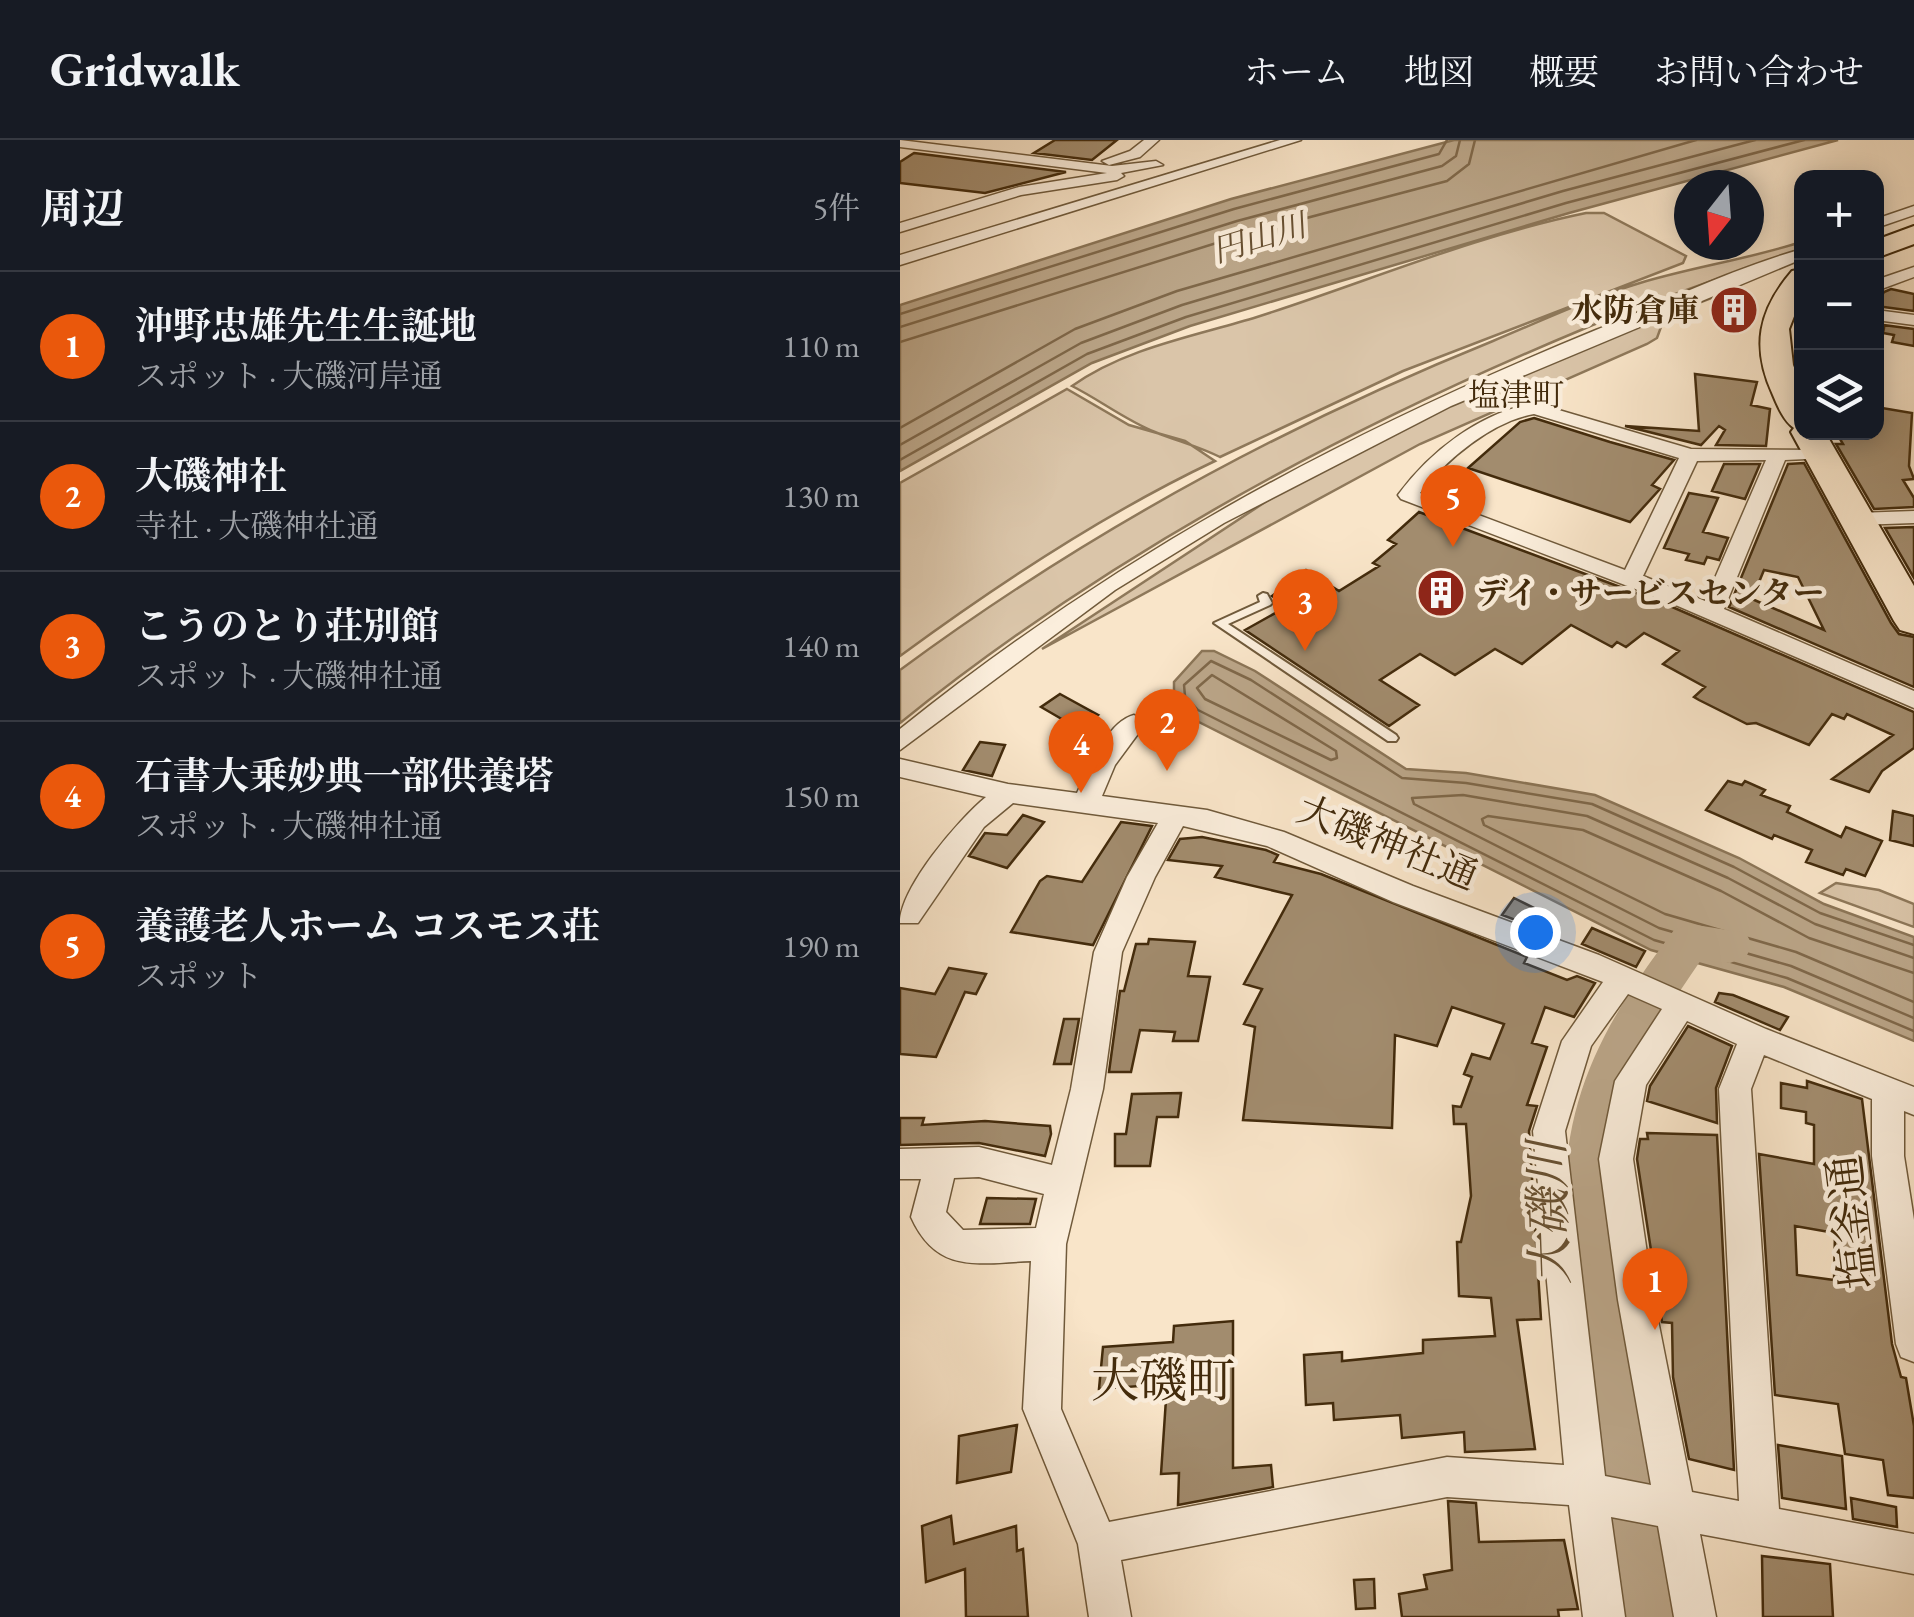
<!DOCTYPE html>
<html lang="ja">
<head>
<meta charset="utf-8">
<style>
  body { margin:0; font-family:"EB Garamond","Noto Serif JP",serif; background:#242831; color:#f1f3f6 }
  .controls { position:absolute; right:30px; top:30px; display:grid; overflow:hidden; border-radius:20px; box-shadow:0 5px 25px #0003 }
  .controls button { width:90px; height:90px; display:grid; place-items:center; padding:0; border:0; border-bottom:2px solid #363941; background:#171b24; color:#f1f3f6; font:50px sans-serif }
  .compass { position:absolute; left:774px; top:30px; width:90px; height:90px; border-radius:50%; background:#171b24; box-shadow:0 5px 25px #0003; rotate:197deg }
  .you { position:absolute; left:635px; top:792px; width:35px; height:35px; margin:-25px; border:8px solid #fff; border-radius:50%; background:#1a73e8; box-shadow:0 0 0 15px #1a73e833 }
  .badge { display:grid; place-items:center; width:65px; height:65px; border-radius:50%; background:#ea580c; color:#fff; font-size:32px; font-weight:700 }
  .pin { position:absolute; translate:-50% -82px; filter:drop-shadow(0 2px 5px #0008) }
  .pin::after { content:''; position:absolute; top:52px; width:35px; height:30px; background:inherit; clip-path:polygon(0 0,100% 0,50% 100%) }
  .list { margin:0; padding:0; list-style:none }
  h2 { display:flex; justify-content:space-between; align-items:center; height:130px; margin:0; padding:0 40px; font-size:42px }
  h2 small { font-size:32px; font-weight:400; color:#9ea1a6 }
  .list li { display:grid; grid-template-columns:65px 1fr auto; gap:30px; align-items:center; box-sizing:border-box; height:150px; padding:0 40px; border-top:2px solid #363941 }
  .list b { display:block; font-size:38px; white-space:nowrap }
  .list p { margin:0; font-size:32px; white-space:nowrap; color:#9ea1a6 }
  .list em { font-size:32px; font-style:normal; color:#9ea1a6 }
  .icon { flex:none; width:55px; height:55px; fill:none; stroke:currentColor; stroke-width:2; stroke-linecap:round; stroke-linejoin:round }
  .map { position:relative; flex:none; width:1014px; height:1477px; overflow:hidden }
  header { display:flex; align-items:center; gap:60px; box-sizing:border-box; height:140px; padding:0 50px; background:#171b24; border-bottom:2px solid #363941 }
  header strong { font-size:48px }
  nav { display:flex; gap:55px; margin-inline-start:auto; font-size:35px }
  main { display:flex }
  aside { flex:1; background:#171b24 }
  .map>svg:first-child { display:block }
  .green { fill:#dac5a9; stroke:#8e785a; stroke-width:2.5 }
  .water { fill:#bba689; stroke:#8b7557; stroke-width:2.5 }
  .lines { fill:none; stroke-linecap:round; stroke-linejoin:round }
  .shore { stroke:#7f684a; stroke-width:2.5 }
  .river { fill:#bba689; fill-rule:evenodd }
  .building { fill:#a28c6e; stroke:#432b0c; stroke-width:2.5; fill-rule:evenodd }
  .lane-casing { stroke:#705a3b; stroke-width:4 }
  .street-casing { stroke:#705a3b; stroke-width:3 }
  .highway-casing { stroke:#432b0c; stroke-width:4 }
  .lane { fill:#fbeedc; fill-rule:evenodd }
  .street { fill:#fbeedc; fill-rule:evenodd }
  .highway { fill:#f9e5c9; fill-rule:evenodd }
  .labels { text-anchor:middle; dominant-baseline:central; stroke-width:9; stroke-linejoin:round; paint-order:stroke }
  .far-water-label { font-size:32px; font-style:italic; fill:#675032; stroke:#fbeedc }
  .far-poi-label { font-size:32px; font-weight:bold; fill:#432b0c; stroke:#fbeedc; text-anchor:end }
  .far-neighbourhood-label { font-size:32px; fill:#432b0c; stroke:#fbeedc }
  .street-label { font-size:38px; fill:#432b0c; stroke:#fbeedc }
  .near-street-label { font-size:45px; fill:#432b0c; stroke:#fbeedc }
  .near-water-label { font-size:48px; font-style:italic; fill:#675032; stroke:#fbeedc }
  .near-neighbourhood-label { font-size:48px; fill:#432b0c; stroke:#fbeedc }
</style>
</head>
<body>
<header>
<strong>Gridwalk</strong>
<nav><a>ホーム</a><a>地図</a><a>概要</a><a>お問い合わせ</a></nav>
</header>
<main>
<aside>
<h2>周辺<small>5件</small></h2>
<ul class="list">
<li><span class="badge">1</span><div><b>沖野忠雄先生生誕地</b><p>スポット · 大磯河岸通</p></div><em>110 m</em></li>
<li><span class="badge">2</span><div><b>大磯神社</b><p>寺社 · 大磯神社通</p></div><em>130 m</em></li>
<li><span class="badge">3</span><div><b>こうのとり荘別館</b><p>スポット · 大磯神社通</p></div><em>140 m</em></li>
<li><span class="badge">4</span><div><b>石書大乗妙典一部供養塔</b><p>スポット · 大磯神社通</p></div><em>150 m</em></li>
<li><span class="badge">5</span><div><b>養護老人ホーム コスモス荘</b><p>スポット</p></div><em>190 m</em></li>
</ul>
</aside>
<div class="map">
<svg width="1014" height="1477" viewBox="0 0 1014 1477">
  <rect width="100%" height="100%" fill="#f9e5c9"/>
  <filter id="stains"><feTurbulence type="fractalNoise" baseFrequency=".002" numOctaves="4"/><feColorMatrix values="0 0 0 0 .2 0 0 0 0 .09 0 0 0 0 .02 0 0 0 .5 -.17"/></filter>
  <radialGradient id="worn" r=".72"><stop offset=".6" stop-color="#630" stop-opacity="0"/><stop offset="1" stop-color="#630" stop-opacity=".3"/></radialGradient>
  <path class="green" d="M686 73H704L786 116 783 123 503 231 320 317C298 306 277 301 255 292 225 280 200 260 172 246 225 208 295 196 357 177 467 142 573 96 686 73Z
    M901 102V109C828 136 753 160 681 190 439 291 204 418 0 583V530C184 394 380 287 593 201 641 181 690 158 740 143 793 127 849 119 901 102Z
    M831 146 837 148 765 176 757 198 747 204 520 304 142 509 385 349 557 261Z
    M167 249 229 285 285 301 315 321C205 373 98 444 0 516V343Z
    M936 743 979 750 1014 764V787L920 753Z"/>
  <path class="water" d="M554 0H938L669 73 290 186 192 223 0 331V165L331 59Z
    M302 511H314L355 531 506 629 566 633 695 655 839 718 924 764 1014 797V901L884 847 751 810 293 579 274 557V542Z"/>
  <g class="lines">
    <path class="shore" d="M0 174 334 69 539 14 547 0
      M0 187 337 81 542 26 556 16 560 0
      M0 202 342 95 547 41 569 24 575 0
      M0 288 175 189 277 151 796 0
      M0 305 181 203 282 165 663 51 855 0
      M0 320 187 214 286 177 666 63 904 0
      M312 535 436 611 437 618 431 620 305 559 297 548Z
      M1014 805 920 773 834 727 692 664 566 643 502 638 351 540 311 521 284 545 285 556 298 570 754 800 887 838 1014 891
      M1014 818 915 784 828 738 687 676 563 655 512 658 514 664 759 788 891 826 1014 878
      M1014 833 909 798 821 751 683 690 588 676 582 679 584 685 765 774 896 812 1014 862"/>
    <path class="river" d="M790 784 846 793 852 805 846 817 830 823 801 820C743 903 715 960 716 1063L780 1477H716L664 1063C666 948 707 879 774 790Z"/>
  </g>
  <path class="building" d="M155 0H217L192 20 134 13Z
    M14 13 166 32 85 53 0 43V22Z
    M991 149 1014 154V171L976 166 984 152Z
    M976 184 1014 189V206L992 202 994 195 983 193 984 188Z
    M795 234 857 242 851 265 870 269 866 306 816 305 825 290 819 286 801 305 725 286 799 291Z
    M976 267 1012 273 1009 326 1014 339 1003 340 1014 358V367L974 369 936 304H943L937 294 976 292Z
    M634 278 710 302 774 320 752 345 760 349 730 382 568 328 620 282Z
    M904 323 991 483 999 494 1014 497V547L829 467 888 324ZM864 430 898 437 924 490 852 459Z
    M824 324H860L845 359 812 351Z
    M789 353 818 358 803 392 828 398 819 420 807 417 804 424 786 420 789 414 764 408Z
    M519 372 763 463 1014 572V608L982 631 969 652 932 639 993 595 947 574 944 579 932 574 909 605 856 583 847 584 799 560 794 557 805 547 763 524 779 511 744 493 726 507 717 502 712 507 671 485 622 524 595 509 555 535 520 514 480 540 519 565 489 586 345 490 388 466 372 456 406 430 439 451 479 426 473 423 496 404 488 400Z
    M1014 387V438L985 388Z
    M160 554 198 575 179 589 141 567Z
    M80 602 105 605 92 636 63 630Z
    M828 641 842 645 845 641 865 650 861 655 890 666 887 672 941 697 946 687 982 701 965 736 946 729 943 735 906 722 912 710 874 695 872 699 806 670Z
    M993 671 1014 676V706L990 700Z
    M123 675 144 682 107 728 69 716 85 693 107 695Z
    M221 682 252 686 193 805 111 792 140 741 147 736 182 742Z
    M302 697 366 710 378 715 374 722 421 734 627 817 624 823 667 840 677 836 695 843 674 877 645 867 632 903 647 907 627 965 637 966 629 991 641 1179 617 1180 635 1309 565 1312 564 1292 502 1298 500 1275 434 1280 433 1263 406 1265 404 1215 442 1212V1221L523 1213V1200L595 1196 591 1158 559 1156 557 1102H561L571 1056 566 984H554L553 966 561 967 572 937 564 934 572 914 590 919 604 884 552 867 537 906 495 895 492 988 343 980 355 887 344 884 362 849 344 844 392 755 315 737 322 726 268 720 280 699Z
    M614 758 642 772 632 786 602 775Z
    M692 788 745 811 736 827 682 804Z
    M249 799 295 802 288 836 310 837 298 901H273L275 892 240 890 231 932H209L220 851H224L236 804H248Z
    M49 828 86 834 76 854 65 852 36 917 0 914V848L35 854Z
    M819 853 833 855 888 877 880 890 815 862Z
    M164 879H179L171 924H154Z
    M788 886 832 906 816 948 817 983 747 961 750 946Z
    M907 941 962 959 992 1204 1001 1237 1006 1238 1014 1286V1358L988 1355 983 1320 945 1314 938 1264 875 1255 859 1014 914 1024V985L906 983V972L881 968V943L907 948ZM895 1086 935 1093 934 1140 897 1135Z
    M281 953 278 977H257L250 1026H215V994H226L232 954Z
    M0 978H24L22 985 85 981 150 986 151 994 145 1016 79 1003 0 1005Z
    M747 993 817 995 834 1330 789 1319 773 1237 772 1183 762 1182 737 1019 740 999H748Z
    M87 1058 136 1059 130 1084H80Z
    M333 1181V1328L371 1325 373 1347 278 1365 279 1333 261 1334 267 1244 199 1249 203 1207 273 1202 274 1186Z
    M117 1285 111 1332 57 1343 59 1296Z
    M878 1305 942 1316 946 1369 882 1358Z
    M951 1358 996 1367 997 1387 953 1379Z
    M548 1361 576 1363 579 1402 664 1400 678 1469 658 1470 659 1477H502L499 1454 527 1449 524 1435 552 1430Z
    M51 1376 54 1404 116 1386 117 1411 123 1409 128 1477H66L65 1429 26 1442 22 1386Z
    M862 1416 930 1424 933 1477H863Z
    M474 1439 475 1468 456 1469 454 1440Z"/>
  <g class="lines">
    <g class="lane-casing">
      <path id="lane" d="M363 453 367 454 372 463 370 465 328 484 496 595 498 598 496 601H488L314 483 360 462 358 456Z"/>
    </g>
    <g class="street-casing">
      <path id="street" d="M0 0 212 26 256 21 263 25 221 33 224 36 217 40 121 55 0 92V83L119 47 207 33 0 7Z
        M244 0H259L240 17 209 25 202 21 230 11Z
        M380 0H401L0 125V115Z
        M1014 66V75L976 88V79Z
        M902 109V119L551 266 324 383 215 450 0 610V589C218 414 438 296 696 190 764 162 832 129 902 109Z
        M1014 127V137L976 151V140Z
        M976 170 1014 175V185L976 180Z
        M635 263 791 309 928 310V318L885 320 824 469 1014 551V568L764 460 501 359 498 355C530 311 581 272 635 263ZM634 274 779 318 725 430 520 353C547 319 591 282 634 274ZM866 320 805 461 743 436 797 321Z
        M1014 371V383L957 385 947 379 957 373Z
        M234 575 246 583 215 625 202 656 307 670 384 692 513 746 699 815 866 889 1014 947V975L1004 971V1016L1014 1080V1222L1001 1217 996 1204 972 1016V959L864 915 851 949 879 1369 1014 1394V1434L800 1394 816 1477H774L758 1386 711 1377 725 1477H683L669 1365 547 1357 221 1420 231 1477H189L178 1404 123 1269 131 1121C78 1123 37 1135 11 1077L21 1039H0V1009L79 1007 152 1025 171 949 194 812 227 737 258 683 113 663 84 687 18 783H0C0 748 58 680 86 657L0 637V619L108 644 177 653C188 629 207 582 234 575ZM283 686 367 706 493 762 703 842 662 901 633 991 664 1325 547 1317 209 1382 161 1269 166 1104 203 949 222 812 255 737ZM728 854 762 869 715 941 699 1019 718 1160 751 1345 705 1336 665 991 691 906ZM787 881 837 904 819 949 839 1361 792 1352 754 1160 733 1019 746 945ZM79 1037 144 1054 136 1088 63 1090 46 1072 54 1038Z"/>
    </g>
    <g class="highway-casing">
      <path id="highway" d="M1014 86V104L976 118V100Z
        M902 129V156L889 189 893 225 902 247V292H925L1014 446V494L1000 490 994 481 891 292 894 288C884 281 878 267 873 255 851 207 858 171 892 131Z"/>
    </g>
    <use href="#lane" class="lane"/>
    <use href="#street" class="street"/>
    <use href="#highway" class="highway"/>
  </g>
  <defs>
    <g id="building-disc" transform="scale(2.5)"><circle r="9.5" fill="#8f2418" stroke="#fbeedc"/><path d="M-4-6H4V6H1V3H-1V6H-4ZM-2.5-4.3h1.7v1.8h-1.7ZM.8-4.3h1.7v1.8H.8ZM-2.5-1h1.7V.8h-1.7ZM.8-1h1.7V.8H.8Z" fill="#fff"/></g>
  </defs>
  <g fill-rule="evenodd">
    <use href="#building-disc" x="834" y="170"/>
    <use href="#building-disc" x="541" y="453"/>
  </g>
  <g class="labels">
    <g class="far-water-label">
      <text transform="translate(359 98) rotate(-17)">円山川</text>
    </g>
    <g class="far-poi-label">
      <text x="799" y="170">水防倉庫</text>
      <text x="576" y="453" text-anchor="start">デイ・サービスセンター</text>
    </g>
    <g class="far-neighbourhood-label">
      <text x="616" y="255">塩津町</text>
    </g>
    <g class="street-label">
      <text transform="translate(488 702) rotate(22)">大磯神社通</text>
    </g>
    <g class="near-street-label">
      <text transform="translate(951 1082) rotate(-97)">塩釜通</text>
    </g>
    <g class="near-water-label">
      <text transform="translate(648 1073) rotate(-92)">大磯川</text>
    </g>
    <g class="near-neighbourhood-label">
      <text x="263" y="1240">大磯町</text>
    </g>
  </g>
  <rect width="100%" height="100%" filter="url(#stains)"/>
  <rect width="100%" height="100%" fill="url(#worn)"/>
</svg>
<div class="controls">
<button>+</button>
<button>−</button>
<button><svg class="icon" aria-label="layers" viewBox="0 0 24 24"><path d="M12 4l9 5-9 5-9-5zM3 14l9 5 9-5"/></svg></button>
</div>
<svg class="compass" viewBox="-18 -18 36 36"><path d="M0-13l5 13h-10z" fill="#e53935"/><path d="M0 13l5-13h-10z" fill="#9ea1a6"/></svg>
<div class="you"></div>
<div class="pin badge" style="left:755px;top:1190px">1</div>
<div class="pin badge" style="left:267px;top:631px">2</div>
<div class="pin badge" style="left:405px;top:511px">3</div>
<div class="pin badge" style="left:181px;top:653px">4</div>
<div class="pin badge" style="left:553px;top:407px">5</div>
</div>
</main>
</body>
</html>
